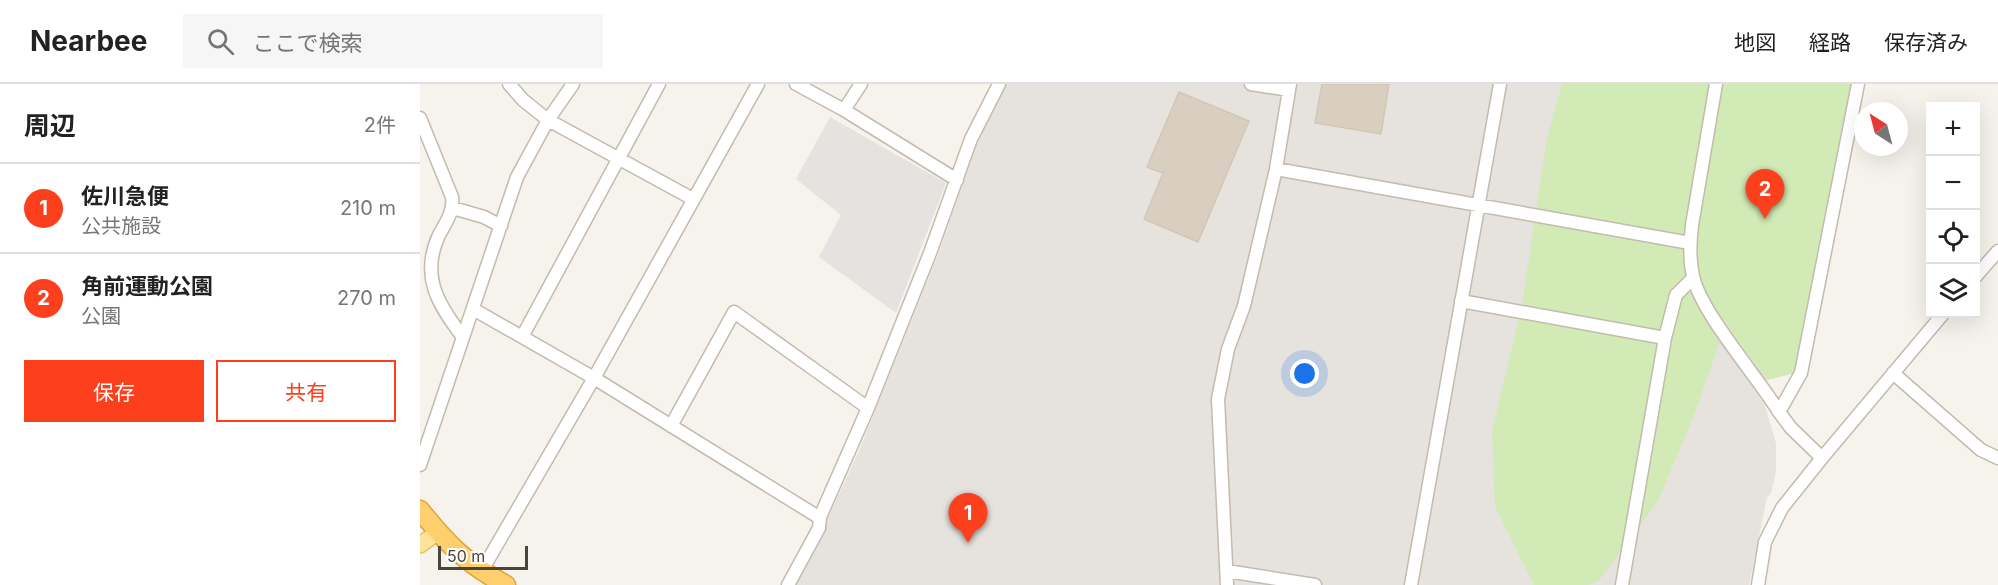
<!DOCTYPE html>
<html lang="ja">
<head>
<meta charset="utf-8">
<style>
  body { margin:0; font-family:Inter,"Noto Sans JP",sans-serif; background:#f6f6f6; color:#222 }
  .controls { position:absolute; right:18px; top:18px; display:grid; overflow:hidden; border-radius:0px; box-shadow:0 6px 24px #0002 }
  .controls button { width:54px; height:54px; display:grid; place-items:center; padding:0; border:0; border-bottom:2px solid #e0e0e0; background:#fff; color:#222; font:30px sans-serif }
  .compass { position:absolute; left:1434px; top:18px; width:54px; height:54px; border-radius:50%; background:#fff; box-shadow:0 6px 24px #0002; rotate:324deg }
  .scale { position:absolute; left:18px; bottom:15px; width:90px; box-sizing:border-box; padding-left:6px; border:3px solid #4b4439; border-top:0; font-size:16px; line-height:21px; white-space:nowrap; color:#4b4439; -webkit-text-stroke:4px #fff; paint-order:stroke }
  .you { position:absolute; left:885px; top:290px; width:21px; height:21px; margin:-15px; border:4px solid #fff; border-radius:50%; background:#1a73e8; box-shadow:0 0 0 9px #1a73e833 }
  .badge { display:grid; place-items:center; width:39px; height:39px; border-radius:50%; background:#fc3f1d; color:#fff; font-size:20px; font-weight:700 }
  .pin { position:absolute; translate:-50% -50px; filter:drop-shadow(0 2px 3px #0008) }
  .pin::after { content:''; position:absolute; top:32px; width:21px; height:18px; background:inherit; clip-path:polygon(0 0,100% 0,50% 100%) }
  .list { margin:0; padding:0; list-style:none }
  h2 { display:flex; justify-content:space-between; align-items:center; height:78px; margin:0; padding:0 24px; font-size:26px }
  h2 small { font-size:20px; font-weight:400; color:#767676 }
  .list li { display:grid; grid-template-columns:39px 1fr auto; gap:18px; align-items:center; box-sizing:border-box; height:90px; padding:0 24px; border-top:2px solid #e0e0e0 }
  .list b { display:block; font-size:22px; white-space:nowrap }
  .list p { margin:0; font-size:20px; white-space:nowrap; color:#767676 }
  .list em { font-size:20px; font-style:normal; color:#767676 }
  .actions { display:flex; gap:12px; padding:18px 24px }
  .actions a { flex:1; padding:14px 0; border:2px solid #fc3f1d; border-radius:0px; text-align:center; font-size:21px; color:#fc3f1d }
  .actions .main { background:#fc3f1d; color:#fff }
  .icon { flex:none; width:33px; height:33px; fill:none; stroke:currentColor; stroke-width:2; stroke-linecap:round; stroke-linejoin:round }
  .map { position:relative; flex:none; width:1578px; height:501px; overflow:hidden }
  header { display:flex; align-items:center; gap:36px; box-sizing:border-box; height:84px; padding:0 30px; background:#fff; border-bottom:2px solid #e0e0e0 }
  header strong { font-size:28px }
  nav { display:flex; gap:33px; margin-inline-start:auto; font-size:21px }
  .search { width:420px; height:54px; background:#f6f6f6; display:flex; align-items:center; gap:15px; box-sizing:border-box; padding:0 21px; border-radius:0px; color:#767676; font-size:22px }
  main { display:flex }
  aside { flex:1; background:#fff }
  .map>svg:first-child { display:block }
  .industrial { fill:#e6e2dd }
  .green { fill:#d2eab5 }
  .parking { fill:#e5e3e0 }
  .building { fill:#d8cfc1; stroke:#d3c7b4; stroke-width:1.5 }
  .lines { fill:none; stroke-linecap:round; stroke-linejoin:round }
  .minor-casing { stroke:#c2bbae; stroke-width:15 }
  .major-casing { stroke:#e6c16a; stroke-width:18 }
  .highway-casing { stroke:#e0a43c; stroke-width:21 }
  .minor { stroke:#fff; stroke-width:12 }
  .major { stroke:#ffe39c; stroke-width:15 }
  .highway { stroke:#ffcf6e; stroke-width:18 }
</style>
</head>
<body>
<header>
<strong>Nearbee</strong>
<div class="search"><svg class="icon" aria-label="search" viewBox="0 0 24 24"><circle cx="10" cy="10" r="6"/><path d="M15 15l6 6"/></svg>ここで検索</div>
<nav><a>地図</a><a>経路</a><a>保存済み</a></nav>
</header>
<main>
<aside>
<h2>周辺<small>2件</small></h2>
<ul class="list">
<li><span class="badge">1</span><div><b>佐川急便</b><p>公共施設</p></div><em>210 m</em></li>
<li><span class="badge">2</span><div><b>角前運動公園</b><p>公園</p></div><em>270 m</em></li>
</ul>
<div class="actions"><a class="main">保存</a><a>共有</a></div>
</aside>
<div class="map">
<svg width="1578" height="501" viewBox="0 0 1578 501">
  <rect width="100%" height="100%" fill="#f6f3ec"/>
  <path class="industrial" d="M585 0H1435L1379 288 1331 300 1345 322 1356 359V387L1351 410 1347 413 1329 501H373L402 447 439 367 519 168 556 63Z"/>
  <path class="green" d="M1142 0H1435L1379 288 1347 296 1306 241 1274 331 1238 417 1180 495 1169 501H1114L1075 422 1072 347 1102 221 1127 54Z"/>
  <path class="parking" d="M410 33 526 99 476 229 399 173 421 131 376 95Z"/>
  <path class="building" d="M902 0H969L961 50 895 39Z
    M759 8 829 37 778 158 724 135 743 89 727 83Z"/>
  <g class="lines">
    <g class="minor-casing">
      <path id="minor" d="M89 0 103 16 128 36 273 115
        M376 0 424 26 537 96
        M831 0 869 6
        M1296 0 1272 141C1270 158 1269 175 1273 192 1281 229 1337 292 1359 328L1371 344 1402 374 1362 424 1345 458 1338 501
        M424 26 441 0
        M0 34 32 113C34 128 26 138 19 151 0 192 18 220 42 252
        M856 85 1270 159
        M33 124 64 133 81 142
        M1556 192 1578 167
        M1041 217 1245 254
        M53 225 174 294 400 434
        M102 253 239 0
        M1473 289 1561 366 1578 374
        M1359 328 1381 289 1438 0
        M251 342 314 228 448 324
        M1402 374 1523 230
        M0 381 97 93 128 36 153 0
        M807 487 895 501
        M61 488 174 294 338 0
        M368 501 399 444 400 433 448 324 510 169 551 55 579 0
        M807 501 798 315 808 265 824 222 856 85 870 0
        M991 501 1080 0
        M1202 501 1245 254 1256 211 1273 194"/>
    </g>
    <g class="major-casing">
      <path id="major" d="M0 461 18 448"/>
    </g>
    <g class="highway-casing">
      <path id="highway" d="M0 426C27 460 47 480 86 501"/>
    </g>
    <use href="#minor" class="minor"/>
    <use href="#major" class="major"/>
    <use href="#highway" class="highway"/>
  </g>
</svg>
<div class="controls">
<button>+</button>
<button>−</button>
<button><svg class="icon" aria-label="locate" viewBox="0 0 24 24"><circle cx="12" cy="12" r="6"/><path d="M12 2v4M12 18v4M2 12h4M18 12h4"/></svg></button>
<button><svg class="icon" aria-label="layers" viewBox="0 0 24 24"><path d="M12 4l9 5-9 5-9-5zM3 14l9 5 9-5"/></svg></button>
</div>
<svg class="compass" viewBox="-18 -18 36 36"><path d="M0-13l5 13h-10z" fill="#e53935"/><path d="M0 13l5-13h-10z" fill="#767676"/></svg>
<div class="scale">50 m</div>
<div class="you"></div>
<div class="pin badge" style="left:548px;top:459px">1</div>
<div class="pin badge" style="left:1345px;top:135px">2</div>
</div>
</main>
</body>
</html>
